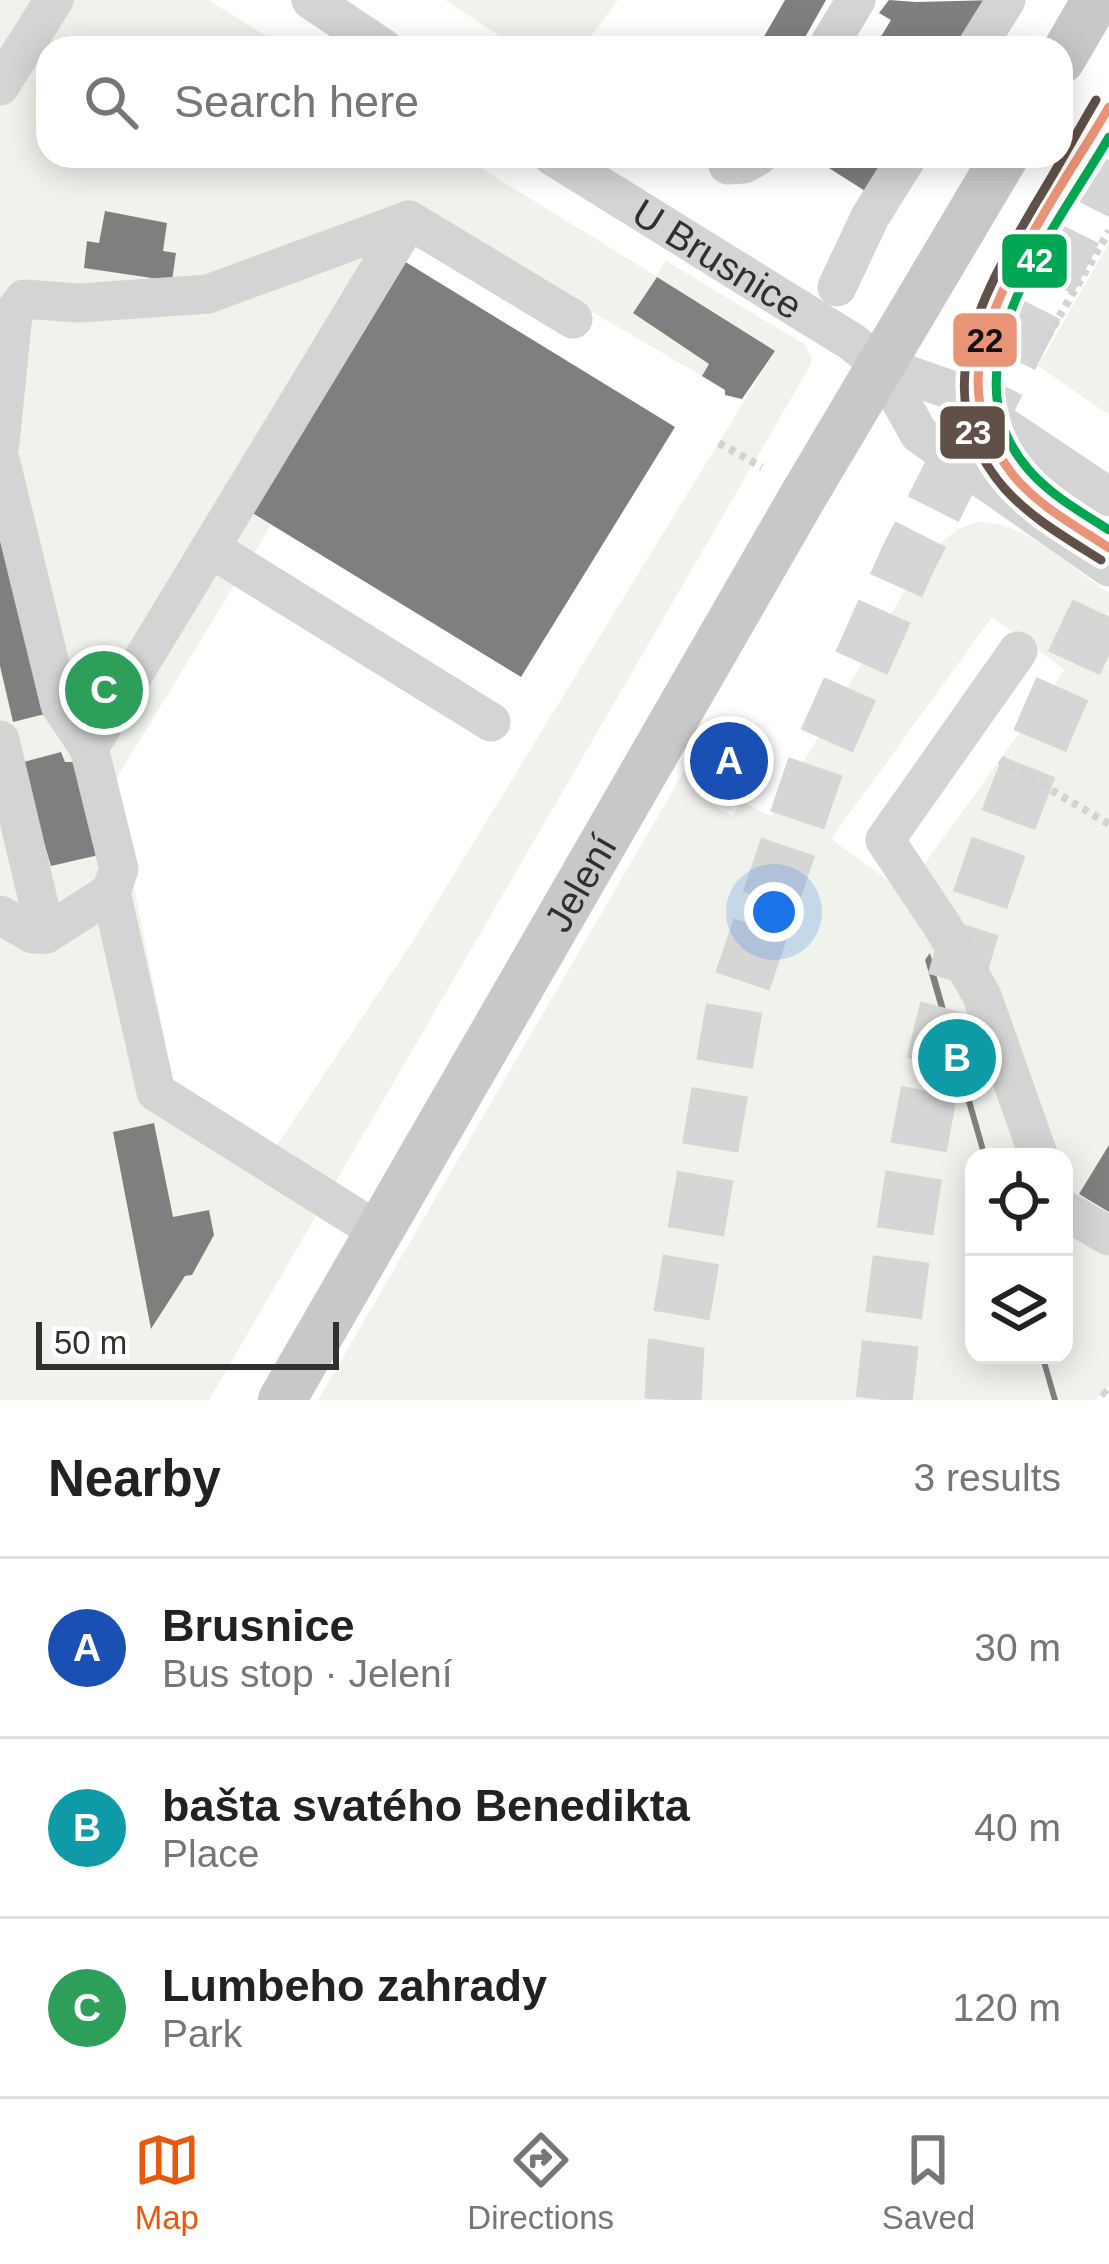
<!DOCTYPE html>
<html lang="en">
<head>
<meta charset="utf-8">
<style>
  body { margin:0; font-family:Helvetica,sans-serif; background:#f2f2f2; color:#222 }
  .controls { position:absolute; right:36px; bottom:36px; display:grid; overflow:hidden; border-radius:24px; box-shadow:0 6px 30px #0003 }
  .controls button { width:108px; height:108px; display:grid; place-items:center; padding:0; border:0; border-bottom:3px solid #e0e0e0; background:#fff; color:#222; font:60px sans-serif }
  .scale { position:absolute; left:36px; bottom:30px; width:303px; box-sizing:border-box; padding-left:12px; border:6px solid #303030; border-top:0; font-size:33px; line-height:42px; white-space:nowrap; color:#303030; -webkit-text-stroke:9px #fff; paint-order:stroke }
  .you { position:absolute; left:774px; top:912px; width:42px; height:42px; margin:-30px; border:9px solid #fff; border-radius:50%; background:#1a73e8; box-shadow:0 0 0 18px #1a73e833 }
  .badge { display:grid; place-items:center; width:78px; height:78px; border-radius:50%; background:#ea580c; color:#fff; font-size:39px; font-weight:700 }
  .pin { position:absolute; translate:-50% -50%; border:6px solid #fff; box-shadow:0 3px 12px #0006 }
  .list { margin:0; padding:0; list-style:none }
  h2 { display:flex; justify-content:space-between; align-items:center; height:156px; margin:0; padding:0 48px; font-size:51px }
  h2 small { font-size:39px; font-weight:400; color:#767676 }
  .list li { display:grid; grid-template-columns:78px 1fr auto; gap:36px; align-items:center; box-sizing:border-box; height:180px; padding:0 48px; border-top:3px solid #e0e0e0 }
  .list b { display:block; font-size:45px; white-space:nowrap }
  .list p { margin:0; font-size:39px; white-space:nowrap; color:#767676 }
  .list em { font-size:39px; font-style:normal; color:#767676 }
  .icon { flex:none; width:66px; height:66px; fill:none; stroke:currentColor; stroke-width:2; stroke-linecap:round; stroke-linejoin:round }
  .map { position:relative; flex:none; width:1109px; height:1400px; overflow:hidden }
  .search { position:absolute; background:#fff; box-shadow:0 6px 30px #0003; left:36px; right:36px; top:36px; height:132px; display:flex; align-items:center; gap:30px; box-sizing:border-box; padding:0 42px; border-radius:36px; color:#767676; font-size:45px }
  .sheet { height:696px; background:#fff }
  nav { display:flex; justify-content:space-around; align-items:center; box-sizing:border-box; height:168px; border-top:3px solid #e0e0e0; background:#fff; font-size:33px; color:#767676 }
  nav a { display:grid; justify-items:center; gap:6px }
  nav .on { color:#ea580c }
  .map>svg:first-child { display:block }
  .green { fill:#f0f2ec; fill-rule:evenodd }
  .building { fill:#7f7f7f }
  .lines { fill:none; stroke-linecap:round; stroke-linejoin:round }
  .highway-tunnel { stroke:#d6d6d6; stroke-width:57; stroke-dasharray:57 28; stroke-linecap:butt }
  .path { stroke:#d3d3d3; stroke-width:8; stroke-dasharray:6 6; stroke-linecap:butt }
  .minor { stroke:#d4d4d4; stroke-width:39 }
  .major { stroke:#c8c8c8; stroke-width:48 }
  .tram-1-casing { stroke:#fff; stroke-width:18 }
  .tram-2-casing { stroke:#fff; stroke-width:18 }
  .tram-3-casing { stroke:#fff; stroke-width:18 }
  .tram-1 { stroke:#e99377; stroke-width:9 }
  .tram-2 { stroke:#605047; stroke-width:9 }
  .tram-3 { stroke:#00a651; stroke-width:9 }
  .labels { text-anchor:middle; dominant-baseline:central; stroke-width:12; stroke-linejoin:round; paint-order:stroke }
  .street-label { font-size:39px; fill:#303030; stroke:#fff }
  .line-badge { stroke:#fff; stroke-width:4.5 }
  .badge-label { font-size:33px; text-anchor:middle; font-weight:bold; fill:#fff }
  .pale-badge-label { font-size:33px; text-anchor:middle; font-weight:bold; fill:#111 }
</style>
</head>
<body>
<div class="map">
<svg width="1109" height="1400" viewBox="0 0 1109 1400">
  <rect width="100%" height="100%" fill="#fff"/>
  <path class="green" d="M0 0H208L286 48H48V156H461L656 276 666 261 804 344 812 357 810 366 209 1400H0V666L13 722 44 714 0 538ZM409 205 702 376 709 364 633 313 657 277 775 351 413 941 274 1150 174 1086 113 784 271 525 230 500ZM105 212 167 223 163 251 176 254 172 281 84 268 87 241 99 243ZM61 752 103 853 51 866 20 764ZM154 1124 173 1217 209 1210 214 1235 193 1274 185 1276 152 1329 113 1133Z
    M445 0H618L582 48H518Z
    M1109 243V415L1038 366Z
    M978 522C1026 522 1071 567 1109 593V1145L1080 1194 1109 1212V1385L1096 1400H318L686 768 708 780 699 796 732 816 742 801 771 817 904 592 938 545 958 529ZM992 617 1065 670 904 892 831 839ZM974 1157H1064V1355H974Z"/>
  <path class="building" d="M785 0H826L799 48H765L768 45 762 40Z
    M889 0 916 2 996 0 966 48H874L891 20 879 13Z
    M810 156H899L873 196Z
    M105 211 167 223 163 251 176 253 172 281 84 268 87 241 99 243Z
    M399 258 675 427 521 677 246 509Z
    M657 277 775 351 742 399 725 395V390L702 376 709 364 633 313Z
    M0 538 45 714 13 722 0 666Z
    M61 752 65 762H79L103 854 51 866 20 763Z
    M930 953 988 1157H982L925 960Z
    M154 1123 173 1217 209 1210 214 1235 192 1275 185 1276 151 1329 113 1132Z
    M1109 1145V1212L1079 1194Z
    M1039 1355H1045L1058 1400H1052Z"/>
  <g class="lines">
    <path class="highway-tunnel" d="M673 1400 676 1347 735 1003 816 765 907 561 1109 160
      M884 1400C897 1280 913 1159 940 1041 977 886 1038 733 1109 590"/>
    <path class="path" d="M1032 355 1041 348 1109 231
      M719 443 762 467
      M1000 760 1109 824
      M1102 1391 1109 1397"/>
    <g class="minor">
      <path d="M311 0 383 48"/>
      <path d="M827 48 856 0"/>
      <path d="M976 48 1006 0"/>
      <path d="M0 86 54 0"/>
      <path id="s1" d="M552 156 852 342 881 366 919 434 1109 567"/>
      <path d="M728 165 744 164 758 156"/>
      <path d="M837 287 870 217 908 156"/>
      <path d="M881 366 946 388 1109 497"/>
      <path d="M0 443 13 314 24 299 79 303 208 294 409 220 573 319"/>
      <path d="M0 459 60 705 89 748 119 869 111 892"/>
      <path d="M210 548 491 722"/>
      <path d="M1018 651 885 840 943 927 982 996 1039 1157"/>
      <path d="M0 740 46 934"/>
      <path d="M89 748 409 220"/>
      <path d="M0 915 33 934H46L111 892 156 1092 379 1232"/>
      <path d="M1064 1210 1109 1236"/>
    </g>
    <g class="major">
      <path d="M1061 60 1096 0"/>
      <path id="s2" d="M282 1400 802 498 1005 156"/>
    </g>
    <g class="tram-1-casing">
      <path id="tram-1" d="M1109 107C1068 178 979 300 978 381 978 416 992 448 1013 475 1038 506 1076 526 1109 548"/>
    </g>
    <g class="tram-2-casing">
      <path id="tram-2" d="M1096 100C1076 134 1057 169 1036 203 983 294 922 394 1005 489 1032 519 1068 539 1101 560"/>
    </g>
    <g class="tram-3-casing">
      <path id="tram-3" d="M1109 137C1056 230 940 367 1028 469 1050 495 1081 512 1109 530"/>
    </g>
    <use href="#tram-1" class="tram-1"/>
    <use href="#tram-2" class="tram-2"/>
    <use href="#tram-3" class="tram-3"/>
  </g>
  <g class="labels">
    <g class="street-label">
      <text stroke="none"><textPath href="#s1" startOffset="195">U Brusnice</textPath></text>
      <text stroke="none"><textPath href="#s2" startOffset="597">Jelení</textPath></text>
    </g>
  </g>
  <g class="line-badge">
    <rect x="1000" y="232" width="69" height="58" rx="12" fill="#00a651"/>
    <rect x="951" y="311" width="68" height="58" rx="12" fill="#e99377"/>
    <rect x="938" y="404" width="69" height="57" rx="12" fill="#605047"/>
  </g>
  <g class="badge-label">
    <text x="1035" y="272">42</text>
    <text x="973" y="444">23</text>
  </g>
  <g class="pale-badge-label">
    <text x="985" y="352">22</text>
  </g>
</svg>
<div class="controls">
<button><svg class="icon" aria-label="locate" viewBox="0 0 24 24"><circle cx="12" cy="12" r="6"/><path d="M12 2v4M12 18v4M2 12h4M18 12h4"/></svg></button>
<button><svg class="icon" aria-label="layers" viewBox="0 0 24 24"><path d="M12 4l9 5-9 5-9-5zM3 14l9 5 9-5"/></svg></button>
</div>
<div class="scale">50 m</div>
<div class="you"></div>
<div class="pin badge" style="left:729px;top:761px;background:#1a4fb4">A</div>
<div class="pin badge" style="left:957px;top:1058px;background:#0f9aa8">B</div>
<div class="pin badge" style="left:104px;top:690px;background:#2e9e5b">C</div>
<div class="search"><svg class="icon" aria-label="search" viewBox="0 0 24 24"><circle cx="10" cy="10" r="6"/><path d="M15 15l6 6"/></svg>Search here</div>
</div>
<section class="sheet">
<h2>Nearby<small>3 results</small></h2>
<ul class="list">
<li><span class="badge" style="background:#1a4fb4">A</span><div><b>Brusnice</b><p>Bus stop · Jelení</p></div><em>30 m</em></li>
<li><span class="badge" style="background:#0f9aa8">B</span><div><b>bašta svatého Benedikta</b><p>Place</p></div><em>40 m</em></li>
<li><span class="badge" style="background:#2e9e5b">C</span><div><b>Lumbeho zahrady</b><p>Park</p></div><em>120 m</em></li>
</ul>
</section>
<nav>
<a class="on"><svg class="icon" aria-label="map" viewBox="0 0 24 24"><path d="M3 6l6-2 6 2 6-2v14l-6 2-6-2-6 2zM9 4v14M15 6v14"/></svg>Map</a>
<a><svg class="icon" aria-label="directions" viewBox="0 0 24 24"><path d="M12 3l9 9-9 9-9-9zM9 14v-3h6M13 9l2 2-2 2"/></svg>Directions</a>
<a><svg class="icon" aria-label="saved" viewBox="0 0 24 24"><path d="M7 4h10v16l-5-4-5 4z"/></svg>Saved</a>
</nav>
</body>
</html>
